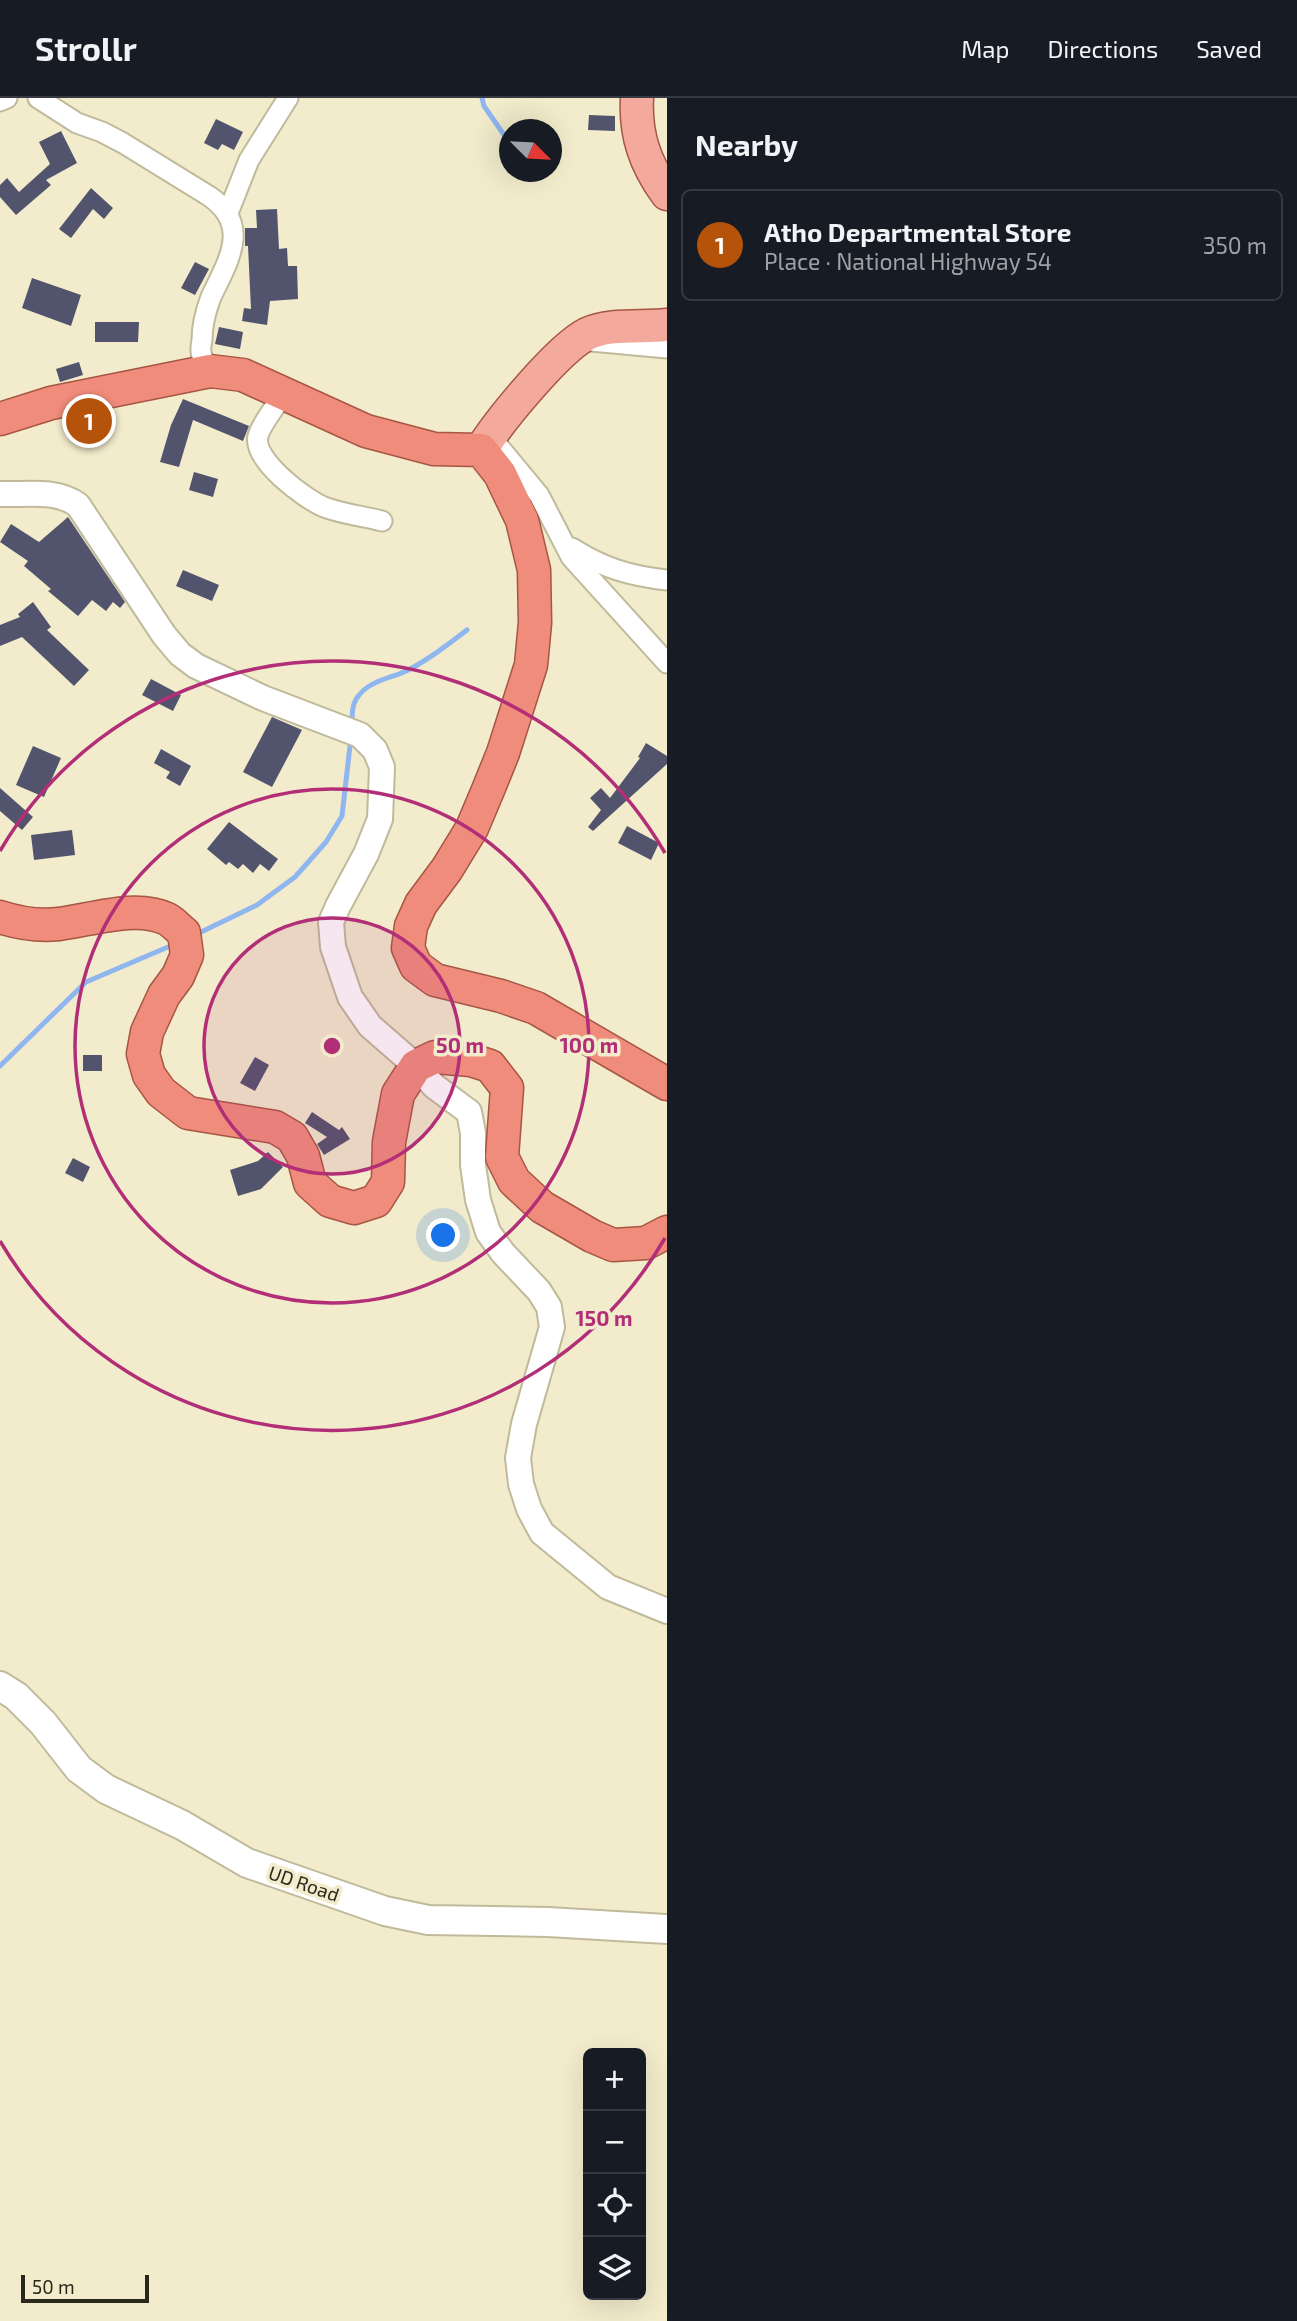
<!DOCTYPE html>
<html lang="en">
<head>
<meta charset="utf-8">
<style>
  body { margin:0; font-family:"Exo 2",sans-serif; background:#20242c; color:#f1f3f6 }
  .controls { position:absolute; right:21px; bottom:21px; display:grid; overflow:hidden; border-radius:10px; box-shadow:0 7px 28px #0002 }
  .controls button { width:63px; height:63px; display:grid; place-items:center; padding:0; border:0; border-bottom:2px solid #363941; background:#171b24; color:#f1f3f6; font:35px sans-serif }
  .compass { position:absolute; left:499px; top:21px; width:63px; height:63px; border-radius:50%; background:#171b24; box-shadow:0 7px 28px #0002; rotate:114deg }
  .scale { position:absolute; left:21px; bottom:18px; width:128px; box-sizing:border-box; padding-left:7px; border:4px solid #2a281c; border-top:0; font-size:19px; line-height:24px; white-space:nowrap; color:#2a281c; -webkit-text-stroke:5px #f2eccc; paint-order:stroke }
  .you { position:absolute; left:444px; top:1138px; width:24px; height:24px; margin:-18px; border:5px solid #fff; border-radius:50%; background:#1a73e8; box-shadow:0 0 0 10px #1a73e833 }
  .badge { display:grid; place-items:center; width:46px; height:46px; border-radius:50%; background:#b45309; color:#fff; font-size:23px; font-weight:700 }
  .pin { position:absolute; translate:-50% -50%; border:4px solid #fff; box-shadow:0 2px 7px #0006 }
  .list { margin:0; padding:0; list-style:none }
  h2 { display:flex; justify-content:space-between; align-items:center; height:91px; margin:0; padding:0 28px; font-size:30px }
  h2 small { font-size:23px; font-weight:400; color:#9ea1a6 }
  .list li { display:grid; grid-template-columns:46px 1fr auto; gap:21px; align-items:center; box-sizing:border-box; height:112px; margin:0 14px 14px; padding:0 14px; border:2px solid #363941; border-radius:10px }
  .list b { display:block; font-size:26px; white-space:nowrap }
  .list p { margin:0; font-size:23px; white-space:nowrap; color:#9ea1a6 }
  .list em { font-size:23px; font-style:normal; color:#9ea1a6 }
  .icon { flex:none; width:38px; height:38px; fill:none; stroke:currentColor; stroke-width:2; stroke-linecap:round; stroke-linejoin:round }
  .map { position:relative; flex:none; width:667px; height:2223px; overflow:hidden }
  header { display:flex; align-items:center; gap:42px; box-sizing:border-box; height:98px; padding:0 35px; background:#171b24; border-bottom:2px solid #363941 }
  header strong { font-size:33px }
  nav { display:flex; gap:38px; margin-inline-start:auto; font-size:24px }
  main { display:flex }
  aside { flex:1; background:#171b24 }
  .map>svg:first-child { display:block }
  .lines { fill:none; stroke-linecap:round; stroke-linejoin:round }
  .stream { stroke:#90b6f0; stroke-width:5 }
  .building { fill:#52546e }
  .minor-casing { stroke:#c0ba9b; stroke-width:23 }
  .tertiary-casing { stroke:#c0ba9b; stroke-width:28 }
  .secondary-casing { stroke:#c0ba9b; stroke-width:32 }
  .primary-casing { stroke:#a75644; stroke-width:35 }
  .trunk-casing { stroke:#a75644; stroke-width:35 }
  .minor { stroke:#fff; stroke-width:19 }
  .tertiary { stroke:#fff; stroke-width:24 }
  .secondary { stroke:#fff; stroke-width:28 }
  .primary { stroke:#f3a99c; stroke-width:32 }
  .trunk { stroke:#ef8c7b; stroke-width:32 }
  .ring { fill:none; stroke:#b22f78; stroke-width:3.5 }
  .labels { text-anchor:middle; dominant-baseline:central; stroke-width:7; stroke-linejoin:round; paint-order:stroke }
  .street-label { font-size:19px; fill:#2a281c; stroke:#f2eccc }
  .centre { fill:#b22f78; stroke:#f2eccc; stroke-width:3.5 }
  .ring-label { font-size:21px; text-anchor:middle; font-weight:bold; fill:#b22f78; stroke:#f2eccc; stroke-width:7; stroke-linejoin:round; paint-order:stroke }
</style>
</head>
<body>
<header>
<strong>Strollr</strong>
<nav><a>Map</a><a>Directions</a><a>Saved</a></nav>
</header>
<main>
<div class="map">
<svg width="667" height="2223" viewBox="0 0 667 2223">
  <rect width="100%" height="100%" fill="#f2eccc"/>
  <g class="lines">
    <path class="stream" d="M482 0 484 8 509 44
      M352 626C352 615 352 604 360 596 371 583 390 580 404 574 427 563 447 547 467 532
      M201 834 257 807 295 779 326 744 342 718 351 639
      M0 968 86 884 168 849"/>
  </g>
  <path class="building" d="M589 17 615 18V33L588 32Z
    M216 21 243 34 234 52 222 46 218 52 204 45Z
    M61 33 77 65 46 82 51 87 16 117 0 99V87L7 80 19 94 50 66 39 44Z
    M91 90 113 110 104 121 93 111 71 140 59 131Z
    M277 111 279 151 287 150 288 168H297L298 201 270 203 267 227 242 223 244 210 251 211 248 148H245V130H257L256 112Z
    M195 164 209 171 195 197 181 190Z
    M32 180 81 197 71 228 22 210Z
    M95 224H139L138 244H95Z
    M219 229 243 234 240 251 215 246Z
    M79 264 83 277 60 284 56 271Z
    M183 301 249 328 243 343 193 322 179 369 160 364 171 327Z
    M105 313 108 329 74 334 71 320Z
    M194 374 218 381 213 399 189 392Z
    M68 419 125 504 120 510 113 504 106 513 92 502 78 518 48 493 51 491 24 468 28 463 0 444 11 426 39 444Z
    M183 472 219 487 212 503 176 488Z
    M33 504 51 529 47 532 89 572 74 588 22 539 0 548V527L20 519 18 516Z
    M151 581 181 597 173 613 142 597Z
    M272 619 302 632 272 689 243 674Z
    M646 645 667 658V666L593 733 588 729 601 712 590 700 601 690 610 700 640 660 638 659Z
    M33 648 61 660 44 699 16 687Z
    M161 651 191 668 180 688 166 680 170 674 154 665Z
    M0 690 33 719 22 732 0 713Z
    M229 724 278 761 269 773 260 766 253 775 243 766 238 771 229 764 226 767 207 751Z
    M627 728 659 745 651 762 618 745Z
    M72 732 75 757 34 762 31 737Z
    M83 957H102V973H83Z
    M255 959 269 967 255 993 240 985Z
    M312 1014 339 1032 342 1029 350 1041 324 1057 317 1046 327 1039 305 1025Z
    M268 1054 283 1069 261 1091 238 1098 230 1072 258 1063Z
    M73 1060 90 1069 83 1084 65 1075Z"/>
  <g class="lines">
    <g class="minor-casing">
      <path id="minor" d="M38 0 77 25 102 34 123 45 209 98C252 127 228 163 211 199 206 212 202 228 202 242 201 247 200 254 202 258 203 263 208 268 210 273
        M0 3 7 0
        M228 115 249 62 288 0
        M591 243 667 250
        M283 297C276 308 261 326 258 338 252 362 305 401 324 409 342 416 363 418 382 423
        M490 338 539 397 571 459 667 565
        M572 450C603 470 630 478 667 482"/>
    </g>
    <g class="tertiary-casing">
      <path id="tertiary" d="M0 396C26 397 56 391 78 407L164 537 180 556 196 568 263 600 360 637 375 652 382 669 380 721 366 756 338 808 331 824 333 849 350 899 370 928 416 968 434 988 469 1014 473 1035V1067L478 1102 488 1134 503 1155 539 1193 549 1209 552 1229 524 1326 518 1360 521 1386 529 1411 542 1435 608 1489 667 1513"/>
    </g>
    <g class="secondary-casing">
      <path id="secondary" d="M0 1588 16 1598 43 1625 79 1671 106 1691 182 1727 247 1765 273 1774 385 1813 428 1822 548 1824 667 1831"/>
    </g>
    <g class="primary-casing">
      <path id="primary" d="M637 0C635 37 645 66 667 96
        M481 352C499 323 558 251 587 236 611 225 641 230 667 227"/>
    </g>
    <g class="trunk-casing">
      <path id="trunk" d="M0 321 51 305 210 273 243 277 366 333 434 351 481 352 500 376 522 422 534 472 535 525 531 567 503 655 488 692 472 730 447 771 421 806 411 828 408 850 416 868 435 882 501 898 536 910 667 986
        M0 819C18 825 40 828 59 826 91 822 136 806 167 821 173 824 179 831 184 835L187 857 178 878 164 897 147 934 143 956 149 977 161 994 188 1015 275 1029 292 1039 303 1058 310 1085 330 1103 354 1110 376 1103 388 1084 389 1044 398 996 416 968 435 959 471 962 490 968 507 990 502 1059 514 1083 542 1109 592 1138 613 1147 646 1145 667 1134"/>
    </g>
    <use href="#minor" class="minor"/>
    <use href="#tertiary" class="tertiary"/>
    <use href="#secondary" class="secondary"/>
    <use href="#primary" class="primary"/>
    <use href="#trunk" class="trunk"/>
  </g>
  <circle cx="332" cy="948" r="128" fill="#b22f78" fill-opacity=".12"/>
  <g class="ring">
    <circle cx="332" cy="948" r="128"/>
    <circle cx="332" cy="948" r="257"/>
    <path d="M665 1140A385 385 0 0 1 0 1143M0 753A385 385 0 0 1 665 755"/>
  </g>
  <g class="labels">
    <g class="street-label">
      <text transform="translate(304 1785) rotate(19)">UD Road</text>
    </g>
  </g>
  <circle cx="332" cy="948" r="10" class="centre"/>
  <g class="ring-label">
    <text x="460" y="955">50 m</text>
    <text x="589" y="955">100 m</text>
    <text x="604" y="1228">150 m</text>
  </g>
</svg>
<div class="controls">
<button>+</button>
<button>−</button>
<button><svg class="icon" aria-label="locate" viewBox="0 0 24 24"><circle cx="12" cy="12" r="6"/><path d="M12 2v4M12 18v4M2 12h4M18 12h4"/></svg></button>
<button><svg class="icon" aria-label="layers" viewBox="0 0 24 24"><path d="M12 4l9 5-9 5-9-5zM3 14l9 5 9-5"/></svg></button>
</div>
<svg class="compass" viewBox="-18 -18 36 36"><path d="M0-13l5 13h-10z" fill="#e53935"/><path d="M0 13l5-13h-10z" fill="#9ea1a6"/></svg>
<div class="scale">50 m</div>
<div class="you"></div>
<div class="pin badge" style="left:89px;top:323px">1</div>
</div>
<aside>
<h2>Nearby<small></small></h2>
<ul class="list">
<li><span class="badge">1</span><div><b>Atho Departmental Store</b><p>Place · National Highway 54</p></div><em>350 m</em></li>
</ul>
</aside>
</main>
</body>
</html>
